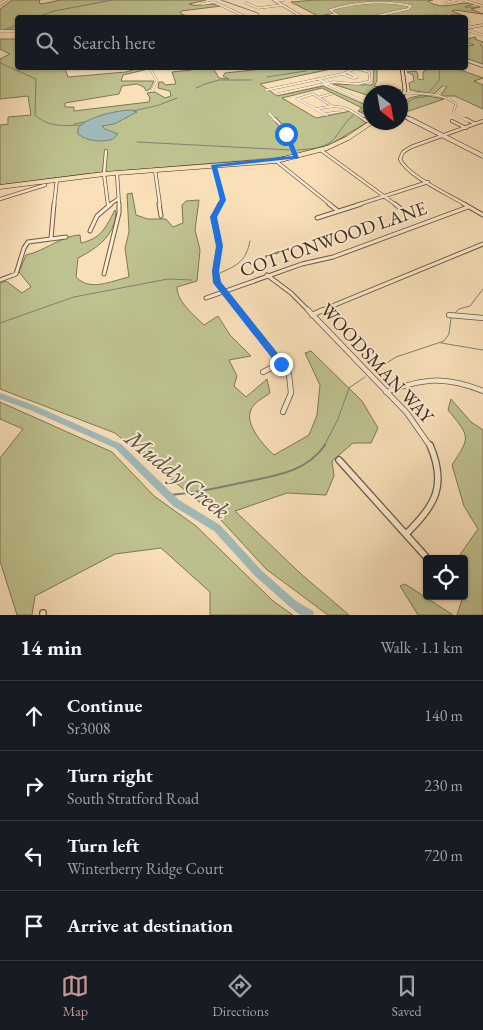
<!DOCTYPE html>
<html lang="en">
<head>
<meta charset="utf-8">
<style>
  body { margin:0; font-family:"EB Garamond",serif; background:#20242c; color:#f1f3f6 }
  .controls { position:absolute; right:15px; bottom:15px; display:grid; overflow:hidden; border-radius:5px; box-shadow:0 1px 4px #0004 }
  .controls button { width:45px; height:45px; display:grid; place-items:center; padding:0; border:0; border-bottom:1px solid #363941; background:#171b24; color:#f1f3f6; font:25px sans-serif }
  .compass { position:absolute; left:363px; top:85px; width:45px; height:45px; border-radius:50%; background:#171b24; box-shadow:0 1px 4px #0004; rotate:149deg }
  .stop { position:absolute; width:15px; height:15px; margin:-11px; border:4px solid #1a73e8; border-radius:50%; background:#fff }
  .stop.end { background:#1a73e8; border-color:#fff; box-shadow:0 1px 5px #0008 }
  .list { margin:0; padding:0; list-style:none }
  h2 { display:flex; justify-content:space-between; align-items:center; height:65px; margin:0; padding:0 20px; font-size:21px }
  h2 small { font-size:16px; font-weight:400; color:#9ea1a6 }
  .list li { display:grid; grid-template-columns:32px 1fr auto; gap:15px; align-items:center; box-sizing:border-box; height:70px; padding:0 20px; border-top:1px solid #363941 }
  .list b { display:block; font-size:19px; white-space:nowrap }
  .list p { margin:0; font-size:16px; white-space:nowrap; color:#9ea1a6 }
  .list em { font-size:16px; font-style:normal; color:#9ea1a6 }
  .icon { flex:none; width:28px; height:28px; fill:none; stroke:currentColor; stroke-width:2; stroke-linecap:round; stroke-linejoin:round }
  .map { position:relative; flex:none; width:483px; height:615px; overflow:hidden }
  .search { position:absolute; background:#171b24; box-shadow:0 1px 4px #0004; left:15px; right:15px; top:15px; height:55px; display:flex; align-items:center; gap:12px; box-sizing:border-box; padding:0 18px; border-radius:5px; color:#9ea1a6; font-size:19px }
  .sheet { height:345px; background:#171b24 }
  nav { display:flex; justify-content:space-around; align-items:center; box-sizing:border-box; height:70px; border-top:1px solid #363941; background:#171b24; font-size:14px; color:#9ea1a6 }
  nav a { display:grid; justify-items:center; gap:2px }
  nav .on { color:#c59692 }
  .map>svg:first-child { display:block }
  .green { fill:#bec28f; stroke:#7e7756 }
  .water { fill:#a1bbb9; stroke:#7a827a }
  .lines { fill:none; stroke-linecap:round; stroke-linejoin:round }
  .stream-far1 { stroke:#7a827a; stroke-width:1 }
  .stream { stroke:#7a827a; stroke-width:2 }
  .river { fill:#a1bbb9; fill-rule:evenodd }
  .minor-far4-casing { stroke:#6e5943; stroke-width:2.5 }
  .minor-far3-casing { stroke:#6e5943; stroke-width:4 }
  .minor-far2-casing { stroke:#6e5943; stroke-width:5 }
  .minor-far1-casing { stroke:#6e5943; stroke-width:6 }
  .minor-casing { stroke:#6e5943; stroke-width:8 }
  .tertiary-far1-casing { stroke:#6e5943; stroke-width:2.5 }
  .tertiary-casing { stroke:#6e5943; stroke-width:4 }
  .secondary-far2-casing { stroke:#3f2c1c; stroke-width:3 }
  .secondary-far1-casing { stroke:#3f2c1c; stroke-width:4.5 }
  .secondary-casing { stroke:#3f2c1c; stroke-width:5 }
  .primary-far2-casing { stroke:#3f2c1c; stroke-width:3 }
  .primary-far1-casing { stroke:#3f2c1c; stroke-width:4.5 }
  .primary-casing { stroke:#3f2c1c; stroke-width:5 }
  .minor-far4 { stroke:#fbebd2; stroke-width:2 }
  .minor-far3 { stroke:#fbebd2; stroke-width:2.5 }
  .minor-far2 { stroke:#fbebd2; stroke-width:3 }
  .minor-far1 { stroke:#fbebd2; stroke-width:4.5 }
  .minor { stroke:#fbebd2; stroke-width:5.5 }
  .tertiary-far1 { stroke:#fbebd2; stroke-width:2 }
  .tertiary { stroke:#fbebd2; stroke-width:2.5 }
  .secondary-far2 { stroke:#fbebd2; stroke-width:2.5 }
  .secondary-far1 { stroke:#fbebd2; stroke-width:3 }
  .secondary { stroke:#fbebd2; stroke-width:4 }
  .primary-far2 { stroke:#f9e0b9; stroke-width:2.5 }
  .primary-far1 { stroke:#f9e0b9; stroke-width:3 }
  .primary { stroke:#f9e0b9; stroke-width:4 }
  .route { fill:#1a73e8 }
  .labels { text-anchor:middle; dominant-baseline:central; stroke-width:4; stroke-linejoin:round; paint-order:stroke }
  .street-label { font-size:19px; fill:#3f2c1c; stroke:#fbebd2 }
  .near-water-label { font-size:24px; font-style:italic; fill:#585043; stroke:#fbebd2 }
</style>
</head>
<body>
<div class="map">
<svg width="483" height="615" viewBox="0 0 483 615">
  <rect width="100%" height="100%" fill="#f9e0b9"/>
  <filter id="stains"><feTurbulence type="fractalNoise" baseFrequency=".004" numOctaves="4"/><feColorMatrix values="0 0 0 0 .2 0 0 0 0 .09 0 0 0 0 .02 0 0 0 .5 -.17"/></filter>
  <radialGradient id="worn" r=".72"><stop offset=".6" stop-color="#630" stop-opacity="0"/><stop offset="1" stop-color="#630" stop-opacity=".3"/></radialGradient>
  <path class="green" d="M12 0H40L39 3 42 4 60 0H206L189 4C199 8 211 1 221 6L181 11V14L190 17H201L18 18 17 30 0 31V9Z
    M315 0H433L428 1C443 12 458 0 474 4L465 7H480L471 9 483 14 454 10 452 11 462 15H446L456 18 437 15 337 18 329 14 324 15 326 17H318V16L291 2Z
    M476 37 475 39 483 42 480 45 483 46V66L466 59V46L474 45 466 42V39Z
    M0 39H18V68H77L65 69 68 77 126 72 140 68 148 69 123 75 121 81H154L150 89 146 91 144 87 137 84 122 86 119 94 65 103V107H74V111L149 102 150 98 147 93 155 92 165 98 171 96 170 91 158 88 159 82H163L165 85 176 84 172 72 191 70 189 68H219H213L219 78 229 79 223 76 225 73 262 69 261 68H336L260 84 277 96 323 86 370 107V114H364L358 111 362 108 322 88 282 98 316 118 351 111 366 123 328 146 301 154 275 158 85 174 0 185V125L8 124V117L31 115 28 96 0 99V59L10 54 0 49Z
    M374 68H377V81L374 86 401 90 400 92H370V96L333 84 371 85 373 84Z
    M428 68H455L483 78 474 81 483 85V109L455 96H442L441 95 447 87 442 86 434 94 410 90 409 83 414 81 413 75 407 72 416 71 418 74V79L423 80V72Z
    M422 95 444 99 409 111H403L404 114 401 112 400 107 409 98Z
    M132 193 136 215 148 219H166L173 227 183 223 182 205 186 201 199 200 195 230 200 250 197 281 177 287C177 302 194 315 204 325L218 316 230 335 251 356 229 360 237 376 234 386 246 397 267 379 270 393C265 397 258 400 254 405 240 420 263 445 274 455L309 435 317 415 320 385 305 353 311 351 362 401 378 428 371 443H353L332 461 334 476 326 495 287 493 235 511 301 574 349 615H328L266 569 220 519 115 433 0 389V283L6 281 22 293 31 287 19 272 26 255C45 251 63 235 80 235L81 243C102 238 105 228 115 210L116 212C115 235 98 248 78 258L76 277C90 292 111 281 129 277L125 248 129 232 127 194Z
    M451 399 471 422 483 430V615H457L465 590 464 559H457L478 529 464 506 452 465C471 436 470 437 448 410Z
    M0 402 112 452 154 496 196 526 273 601 293 615H210V592L161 548 115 554 35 596 32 615H17L0 561V458L23 429 0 419Z
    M405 584 453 615H418L400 586Z"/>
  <path class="water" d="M132 110 137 112 114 124 102 126 105 129 118 134 113 139C103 143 86 141 78 134V128C86 117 118 110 132 110Z"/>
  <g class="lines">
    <path class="stream-far1" d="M221 0 258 13 261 18
      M34 18 54 11 112 0
      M4 30 18 25
      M8 30H18
      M0 63 36 79 35 115C48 127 64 126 81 125
      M267 77 306 71
      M202 85 219 80H251
      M196 88 201 86
      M428 93 439 81 440 68
      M408 102 415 98 429 96
      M133 111 159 105 177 98
      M361 112 370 108
      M74 124 85 122
      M137 142 291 150
      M297 150C309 149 326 149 335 138 342 129 345 121 355 114
      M220 273C238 265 246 261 250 241
      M455 313 459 309 470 306 483 289
      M0 323 74 297 168 279 192 280
      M441 343 483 350
      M374 371 396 357 444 341 449 334 451 318
      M324 446 338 419 349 388 365 377"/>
    <path class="stream" d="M168 495C193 494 216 488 240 483 271 476 305 474 325 445"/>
    <path class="river" d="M0 393 36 406 121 444 179 500 220 525 261 570 296 601 313 611 314 615H300L290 607 255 576 214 531 173 506 115 448 30 410 0 399Z"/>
    <g class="minor-far4-casing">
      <path id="minor-far4" d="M275 1 284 0
        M246 3 258 8 283 5
        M445 3 457 0
        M202 4 214 2 248 18
        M448 15 459 18
        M319 18 336 14
        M343 18 330 10C354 2 386 0 411 6L408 9 367 18
        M466 25 472 27
        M466 30 483 35
        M0 31H18
        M152 68 151 70 157 81 152 91
        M343 74 353 78 357 77 347 72
        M318 79 370 105
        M266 90 342 74 356 68
        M404 93C422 94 442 92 456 104L453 113 468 121
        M278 94 333 82 358 84 370 81 369 72 355 68
        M437 96 444 87
        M320 97 331 94
        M316 109C339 103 348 107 366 121
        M269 113 276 121
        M325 114 339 112
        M327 115 297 99 313 94 332 106"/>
    </g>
    <g class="minor-far3-casing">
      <path id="minor-far3" d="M275 119 284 129 296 157
        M364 119 371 123
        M466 119 475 124
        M452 121 466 128
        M106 151 104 174 108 205
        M322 151 396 205
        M276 161 331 205
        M214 165 223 198 219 205
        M155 170 160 205
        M117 173 119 205
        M0 199 45 185
        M54 205 57 179
        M109 205 118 199
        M357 205 428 182
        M466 205C450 195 407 176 400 159L403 152 411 147 483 121"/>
    </g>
    <g class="minor-far2-casing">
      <path id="minor-far2" d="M159 204 161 216
        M220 204 213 217 219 246 215 271 217 283 240 311
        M329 204 338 211
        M395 204 401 209
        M464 204 483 215
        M317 218 361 204
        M90 231 97 216 111 204
        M51 238 54 204
        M104 274 119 213V204
        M267 275 291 293 309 311
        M0 280 16 274 24 248 28 242 66 237
        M206 298 302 264 333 257 468 207
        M320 311 483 244"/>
    </g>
    <g class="minor-far1-casing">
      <path id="minor-far1" d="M239 310 289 374 291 393 283 412
        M308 310 407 413 430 446
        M312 315 323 310
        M449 315 483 318
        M263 372 281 363
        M386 392C424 378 445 376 483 391"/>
    </g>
    <g class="minor-casing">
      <path id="minor" d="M339 460 428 559
        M406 534C436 505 447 485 430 445
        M43 613V615"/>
    </g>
    <g class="tertiary-far1-casing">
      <path id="tertiary-far1" d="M463 0 483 6"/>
    </g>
    <g class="tertiary-casing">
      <path id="tertiary" d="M466 60 483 66"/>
    </g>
    <g class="secondary-far2-casing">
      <path id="secondary-far2" d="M274 0 304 18
        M0 4 6 0"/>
    </g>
    <g class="secondary-far1-casing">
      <path id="secondary-far1" d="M400 114 413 121"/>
    </g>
    <g class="secondary-casing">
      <path id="secondary" d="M410 119 483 156"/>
    </g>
    <g class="primary-far2-casing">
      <path id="primary-far2" d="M466 28 483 25"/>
    </g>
    <g class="primary-far1-casing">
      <path id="primary-far1" d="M400 101 405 90 402 68"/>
    </g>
    <g class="primary-casing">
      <path id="primary" d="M0 187 104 174 276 161 327 148 348 138 372 122"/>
    </g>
    <use href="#minor-far4" class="minor-far4"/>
    <use href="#minor-far3" class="minor-far3"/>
    <use href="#minor-far2" class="minor-far2"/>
    <use href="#minor-far1" class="minor-far1"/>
    <use href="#minor" class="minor"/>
    <use href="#tertiary-far1" class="tertiary-far1"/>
    <use href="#tertiary" class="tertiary"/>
    <use href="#secondary-far2" class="secondary-far2"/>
    <use href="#secondary-far1" class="secondary-far1"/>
    <use href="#secondary" class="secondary"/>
    <use href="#primary-far2" class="primary-far2"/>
    <use href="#primary-far1" class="primary-far1"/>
    <use href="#primary" class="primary"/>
  </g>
  <path class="route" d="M286 132 289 134 299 158 217 167 226 200 217 217 223 246 219 271 221 282 284 361 285 364 281 367 278 366 213 283 212 271 216 246 210 217 220 200 211 165 293 156 284 134Z"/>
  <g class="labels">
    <g class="street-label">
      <text transform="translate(333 239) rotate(-19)">COTTONWOOD LANE</text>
      <text transform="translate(377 363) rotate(47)">WOODSMAN WAY</text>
    </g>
    <g class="near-water-label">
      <text transform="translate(178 474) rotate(39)">Muddy Creek</text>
    </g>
  </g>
  <rect width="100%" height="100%" filter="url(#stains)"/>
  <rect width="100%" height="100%" fill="url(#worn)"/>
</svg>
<div class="controls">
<button><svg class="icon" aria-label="locate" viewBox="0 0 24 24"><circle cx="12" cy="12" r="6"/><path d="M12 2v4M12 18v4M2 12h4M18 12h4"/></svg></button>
</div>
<svg class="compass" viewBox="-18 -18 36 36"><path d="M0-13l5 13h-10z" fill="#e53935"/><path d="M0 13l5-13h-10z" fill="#9ea1a6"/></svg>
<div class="stop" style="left:286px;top:134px"></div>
<div class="stop end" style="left:281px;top:364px"></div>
<div class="search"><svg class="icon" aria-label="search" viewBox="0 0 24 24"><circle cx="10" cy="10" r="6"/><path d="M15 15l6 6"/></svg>Search here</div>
</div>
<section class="sheet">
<h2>14 min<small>Walk · 1.1 km</small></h2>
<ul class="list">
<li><svg class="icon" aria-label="ahead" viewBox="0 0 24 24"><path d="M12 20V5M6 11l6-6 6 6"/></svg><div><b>Continue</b><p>Sr3008</p></div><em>140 m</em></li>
<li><svg class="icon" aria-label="right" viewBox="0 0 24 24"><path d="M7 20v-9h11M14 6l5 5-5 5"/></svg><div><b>Turn right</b><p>South Stratford Road</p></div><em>230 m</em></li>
<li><svg class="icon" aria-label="left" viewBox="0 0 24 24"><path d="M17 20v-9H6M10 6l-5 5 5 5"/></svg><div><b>Turn left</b><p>Winterberry Ridge Court</p></div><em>720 m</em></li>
<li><svg class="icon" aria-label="arrive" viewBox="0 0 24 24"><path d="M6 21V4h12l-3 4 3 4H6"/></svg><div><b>Arrive at destination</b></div></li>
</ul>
</section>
<nav>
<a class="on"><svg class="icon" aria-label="map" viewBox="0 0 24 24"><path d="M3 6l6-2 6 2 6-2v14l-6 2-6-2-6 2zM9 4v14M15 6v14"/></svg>Map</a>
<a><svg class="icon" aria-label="directions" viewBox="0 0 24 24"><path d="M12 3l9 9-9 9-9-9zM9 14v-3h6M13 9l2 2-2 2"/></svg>Directions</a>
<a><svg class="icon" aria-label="saved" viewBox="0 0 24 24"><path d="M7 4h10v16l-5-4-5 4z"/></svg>Saved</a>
</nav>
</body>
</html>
